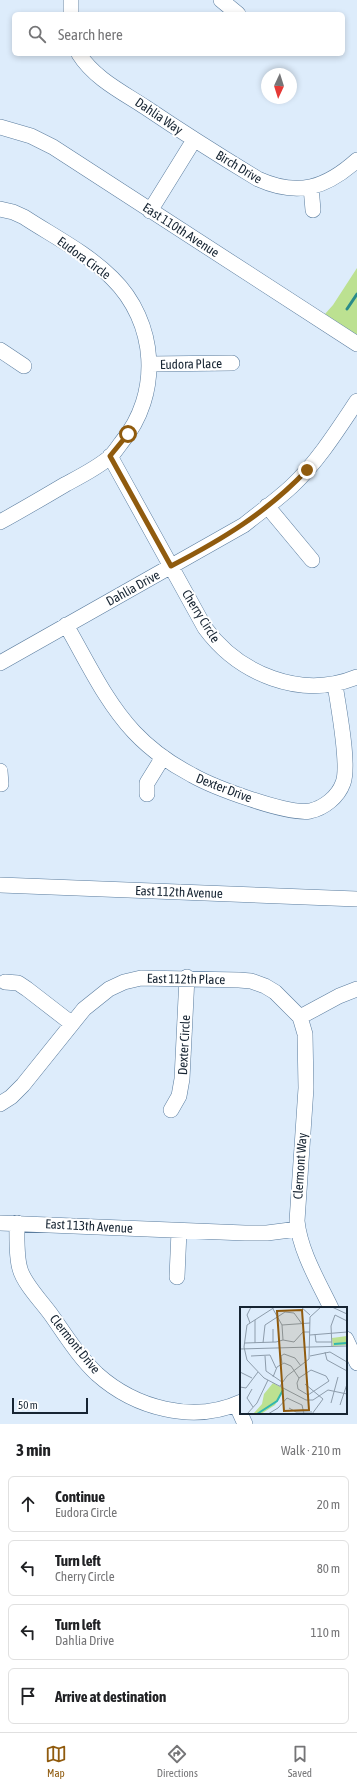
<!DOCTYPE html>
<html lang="en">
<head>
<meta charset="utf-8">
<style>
  body { margin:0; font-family:"Asap Condensed",sans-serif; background:#f2f2f2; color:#202124 }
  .compass { position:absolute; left:261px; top:68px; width:36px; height:36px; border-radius:50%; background:#fff; box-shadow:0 2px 6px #0003; rotate:184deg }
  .scale { position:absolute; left:12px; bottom:10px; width:76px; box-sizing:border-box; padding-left:4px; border:2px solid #162432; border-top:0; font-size:11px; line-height:14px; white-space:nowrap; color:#162432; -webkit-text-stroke:3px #fff; paint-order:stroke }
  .stop { position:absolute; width:12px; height:12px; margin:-9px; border:3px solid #905b0e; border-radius:50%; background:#fff }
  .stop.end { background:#905b0e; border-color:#fff; box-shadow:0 1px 4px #0008 }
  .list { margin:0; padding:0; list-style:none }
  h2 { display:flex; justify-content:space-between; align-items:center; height:52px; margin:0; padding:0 16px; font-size:17px }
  h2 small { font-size:13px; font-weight:400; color:#757577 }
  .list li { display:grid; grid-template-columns:26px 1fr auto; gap:12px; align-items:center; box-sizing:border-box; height:56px; margin:0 8px 8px; padding:0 8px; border:1px solid #e0e0e0; border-radius:6px }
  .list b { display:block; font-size:15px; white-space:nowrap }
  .list p { margin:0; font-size:13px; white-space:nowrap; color:#757577 }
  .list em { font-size:13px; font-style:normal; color:#757577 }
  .icon { flex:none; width:22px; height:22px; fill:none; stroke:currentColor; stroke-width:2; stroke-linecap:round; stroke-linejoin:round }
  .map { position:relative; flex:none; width:357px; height:1424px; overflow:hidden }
  .search { position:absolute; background:#fff; box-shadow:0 2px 6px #0003; left:12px; right:12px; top:12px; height:44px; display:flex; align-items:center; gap:10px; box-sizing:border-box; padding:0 14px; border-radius:6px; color:#757577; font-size:15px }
  .sheet { height:308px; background:#fff }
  nav { display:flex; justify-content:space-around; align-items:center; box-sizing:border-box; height:56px; border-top:1px solid #e0e0e0; background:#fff; font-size:11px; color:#757577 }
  nav a { display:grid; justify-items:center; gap:2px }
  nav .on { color:#905b0e }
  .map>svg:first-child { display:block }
  .green { fill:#bce191 }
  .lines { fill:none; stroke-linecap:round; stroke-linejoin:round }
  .stream { stroke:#2a8b8a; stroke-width:3 }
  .minor-casing { stroke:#5a7c9e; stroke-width:16 }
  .minor { stroke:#fff; stroke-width:15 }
  .route { stroke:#905b0e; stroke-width:5 }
  .labels { text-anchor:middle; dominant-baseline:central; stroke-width:4; stroke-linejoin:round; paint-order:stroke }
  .street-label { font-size:13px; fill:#162432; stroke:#fff }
  .inset-river { fill:none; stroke:#32b7af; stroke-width:2 }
  .inset-road { fill:none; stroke:#8d9cab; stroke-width:1 }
  .view { fill:#905b0e; fill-opacity:0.15; stroke:#905b0e; stroke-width:2 }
  .inset-edge { fill:none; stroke:#162432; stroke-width:2 }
</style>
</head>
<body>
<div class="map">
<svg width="357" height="1424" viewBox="0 0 357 1424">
  <rect width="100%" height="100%" fill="#ddecfb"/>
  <path class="green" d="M357 268V335L325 314 333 305Z"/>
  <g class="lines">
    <path class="stream" d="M347 309 357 294"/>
    <g class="minor-casing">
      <path id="minor" d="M221 0 238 14
        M71 14V0
        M79 54C94 78 122 92 145 107 182 132 220 156 258 179 298 197 326 188 357 160
        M0 127 31 136 53 147 357 344
        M311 187 313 210
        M0 209 13 212 24 217C53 236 87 253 112 278 157 322 162 394 121 443 118 447 114 453 110 457 97 468 81 476 66 484 44 497 22 510 0 522
        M150 211 194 140
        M0 350 24 366
        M150 364 232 363
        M110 456 205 628C239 674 301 700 357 677
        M267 506 312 560
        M66 625C87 661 105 701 134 732 150 749 171 764 192 775 213 787 287 815 310 811 324 808 338 797 343 783 350 765 338 706 335 684
        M0 663 244 525C260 512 277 500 292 486 318 461 337 431 357 401
        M0 771 1 784
        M147 794V783L163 757
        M0 885 357 899
        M5 982 18 983 27 989 71 1023
        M300 1017 339 996 357 989
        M0 1104 11 1097 23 1085 84 1009 109 989 124 982 141 978 239 980 251 981 265 986 275 992 300 1017 305 1034 306 1088 297 1221C300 1251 318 1281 331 1308
        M171 1110 179 1096 182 1079 187 977
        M0 1223 245 1233H267L298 1229
        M17 1223C17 1236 16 1256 20 1269 24 1284 43 1303 52 1316 66 1336 79 1357 97 1374 135 1408 193 1424 241 1402
        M177 1277 179 1231
        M346 1339 357 1363
        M236 1404 245 1424"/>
    </g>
    <use href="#minor" class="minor"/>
  </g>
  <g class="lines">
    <path class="route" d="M128 434 110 456 171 566C223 539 266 513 307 470"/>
  </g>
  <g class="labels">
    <g class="street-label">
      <text transform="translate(159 116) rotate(34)">Dahlia Way</text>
      <text transform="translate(239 167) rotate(31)">Birch Drive</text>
      <text transform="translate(181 230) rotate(33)">East 110th Avenue</text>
      <text transform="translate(84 258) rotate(36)">Eudora Circle</text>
      <text transform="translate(191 364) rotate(-1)">Eudora Place</text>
      <text transform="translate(133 588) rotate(-29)">Dahlia Drive</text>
      <text transform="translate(201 616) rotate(58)">Cherry Circle</text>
      <text transform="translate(224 788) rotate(21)">Dexter Drive</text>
      <text transform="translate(179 892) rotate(2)">East 112th Avenue</text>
      <text transform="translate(186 979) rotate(1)">East 112th Place</text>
      <text transform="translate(184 1045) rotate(-87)">Dexter Circle</text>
      <text transform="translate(300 1166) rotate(-86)">Clermont Way</text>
      <text transform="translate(89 1226) rotate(3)">East 113th Avenue</text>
      <text transform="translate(75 1344) rotate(51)">Clermont Drive</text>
    </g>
  </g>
  <g transform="translate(240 1307)">
    <rect width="107" height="107" fill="#ddecfb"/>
    <path d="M107 29V38L93 39 92 31ZM33 76 44 82 35 98 21 107H13L22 97 24 87Z" fill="#bce191"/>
    <path class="inset-river" d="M94 37 107 36M17 107 37 94 43 83"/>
    <path class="inset-road" d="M35 0 7 18 4 40 7 53 24 71 66 93H73L88 83 107 87M61 0 70 8M92 0 107 7M33 2 42 18 43 33M10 16 7 8 11 0M42 18 70 16M75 27 76 35H92M70 28 107 25M33 35V22M5 36 36 35 43 33 54 35 63 25H70M15 36V13M23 36 25 18 45 5 54 6 62 17M92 40 91 19 95 8 107 14M0 42 107 39M85 45 87 53 107 64M11 49 30 48 36 61M25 49 26 64 42 75M70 49 90 45 107 55M42 56 41 49 44 47 55 51 61 59M71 63 86 69 89 74 68 88 58 82 57 76 59 71ZM0 65 12 71M33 70 37 60 44 56 51 59 59 71M65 77 83 92 72 107M40 79 47 69 69 52 70 10 81 0M0 80 6 81 18 65M12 82 7 91 13 100M91 96 98 70M100 98 107 77M49 101 56 105H72M7 107 17 96 28 73M28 107 38 101 47 91 62 98 64 107"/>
    <path class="view" d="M62 3 69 103 44 104 37 4Z"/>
    <rect width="107" height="107" class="inset-edge"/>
  </g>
</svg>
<svg class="compass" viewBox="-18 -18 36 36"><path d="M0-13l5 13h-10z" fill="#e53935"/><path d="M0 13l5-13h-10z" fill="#757577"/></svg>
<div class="scale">50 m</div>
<div class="stop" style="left:128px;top:434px"></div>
<div class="stop end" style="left:307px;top:470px"></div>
<div class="search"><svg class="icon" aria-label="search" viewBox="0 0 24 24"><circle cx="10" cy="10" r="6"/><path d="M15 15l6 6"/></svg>Search here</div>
</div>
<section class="sheet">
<h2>3 min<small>Walk · 210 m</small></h2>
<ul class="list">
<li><svg class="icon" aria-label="ahead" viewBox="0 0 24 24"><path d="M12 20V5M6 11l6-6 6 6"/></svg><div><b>Continue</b><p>Eudora Circle</p></div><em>20 m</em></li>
<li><svg class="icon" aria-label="left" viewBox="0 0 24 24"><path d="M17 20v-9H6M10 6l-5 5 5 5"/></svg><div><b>Turn left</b><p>Cherry Circle</p></div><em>80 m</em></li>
<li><svg class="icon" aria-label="left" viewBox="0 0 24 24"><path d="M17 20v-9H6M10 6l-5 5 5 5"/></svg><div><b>Turn left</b><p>Dahlia Drive</p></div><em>110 m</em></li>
<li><svg class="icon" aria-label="arrive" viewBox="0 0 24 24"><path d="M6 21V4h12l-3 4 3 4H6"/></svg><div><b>Arrive at destination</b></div></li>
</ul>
</section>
<nav>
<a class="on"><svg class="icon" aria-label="map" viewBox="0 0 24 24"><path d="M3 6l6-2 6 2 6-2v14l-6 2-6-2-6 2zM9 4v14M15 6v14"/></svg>Map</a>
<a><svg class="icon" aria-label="directions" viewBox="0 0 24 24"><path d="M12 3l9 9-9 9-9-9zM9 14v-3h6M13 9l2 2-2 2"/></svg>Directions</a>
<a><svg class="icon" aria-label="saved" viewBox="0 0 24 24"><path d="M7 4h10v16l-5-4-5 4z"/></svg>Saved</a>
</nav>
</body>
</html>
